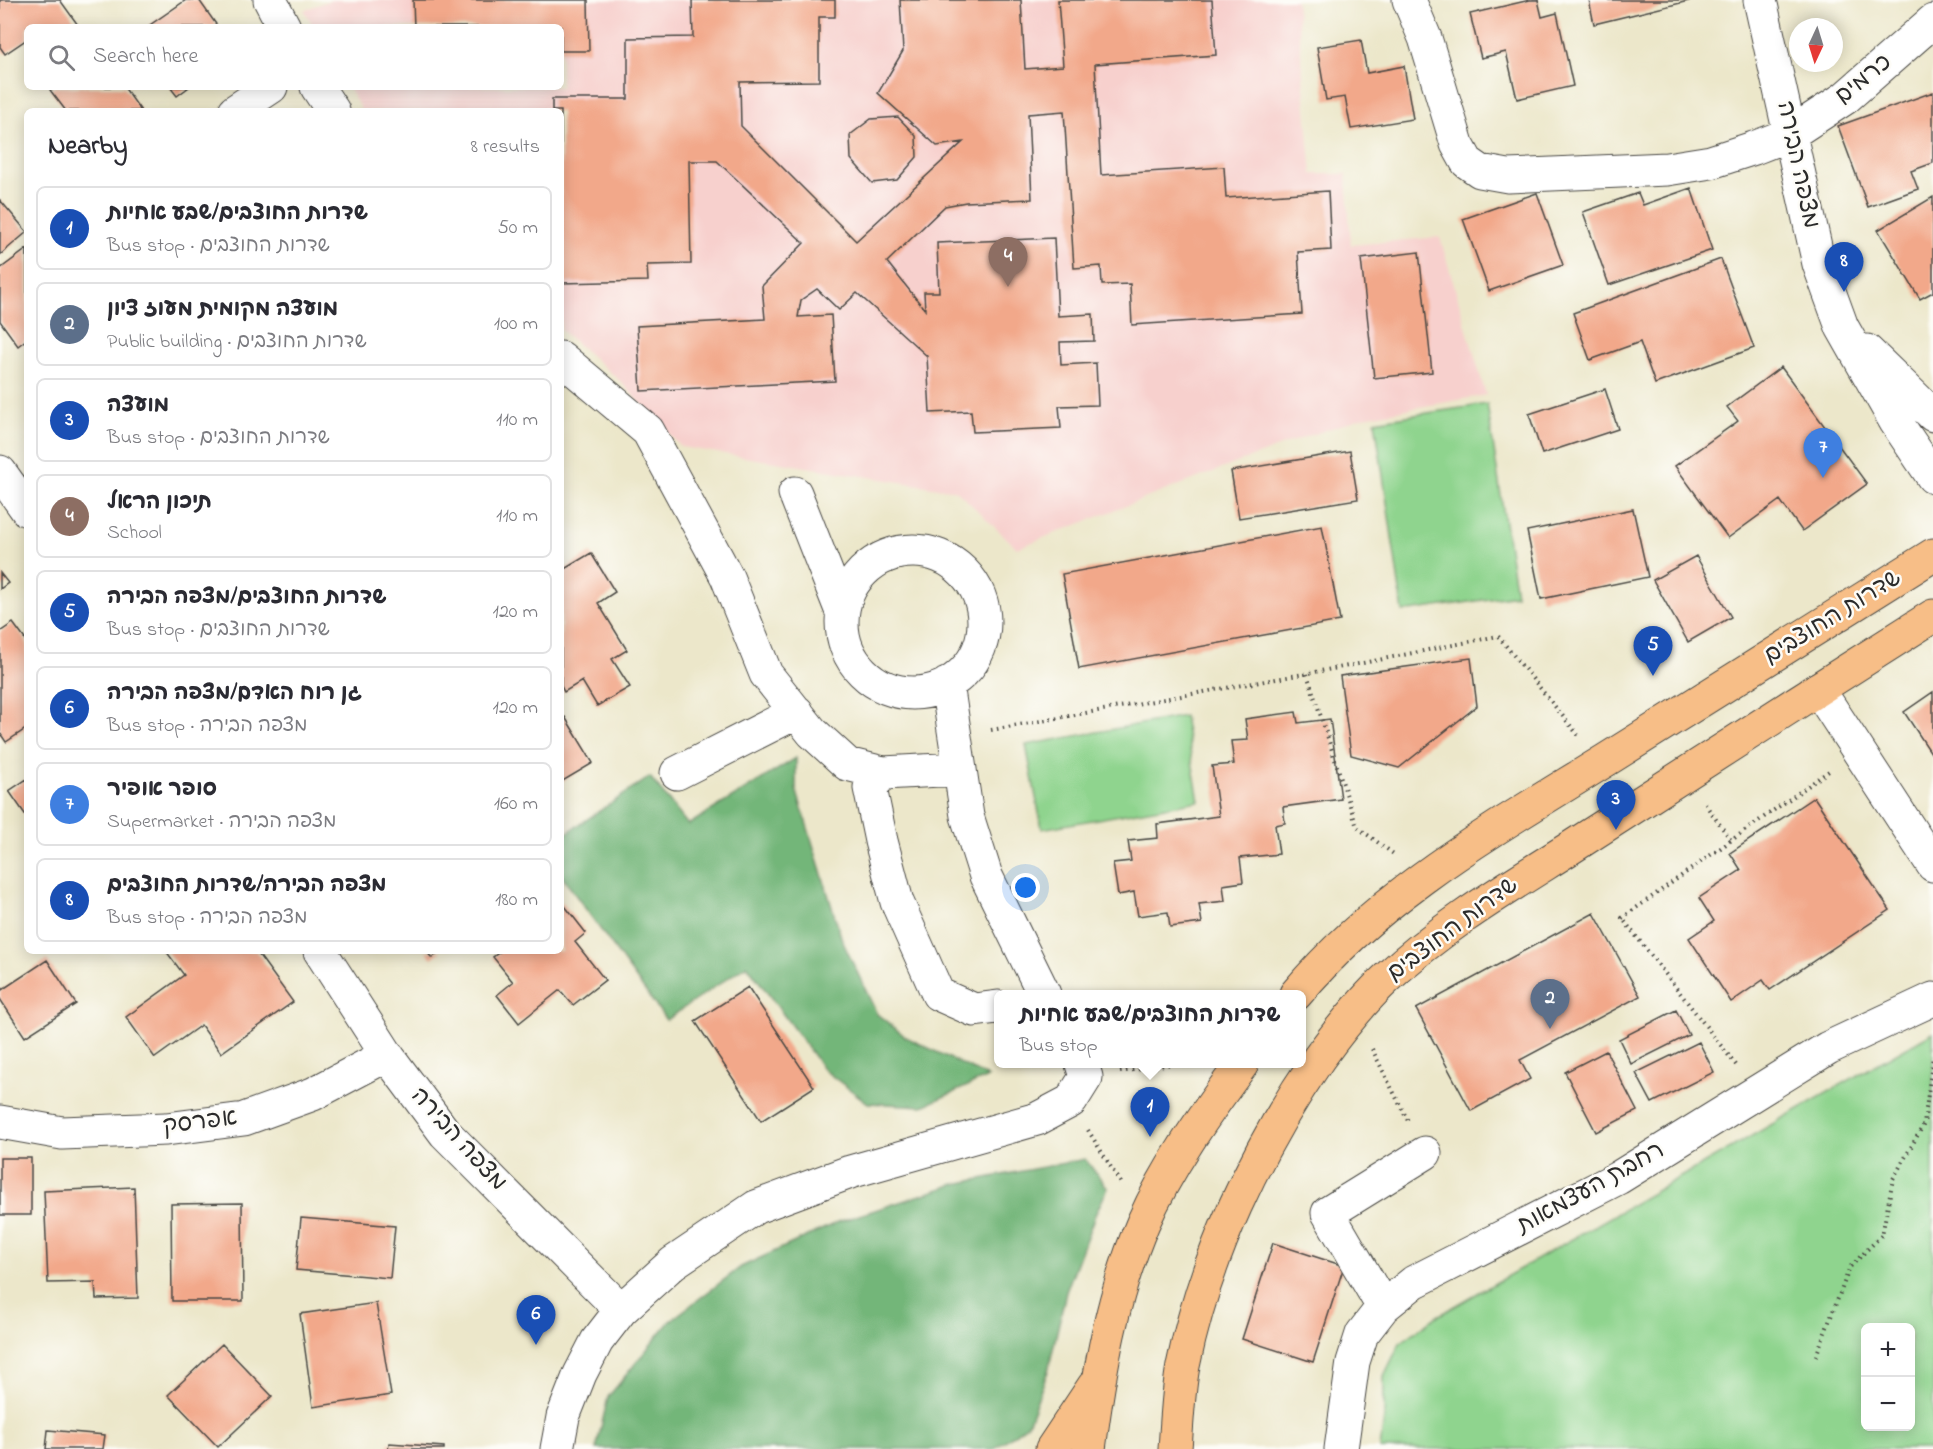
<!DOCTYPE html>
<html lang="en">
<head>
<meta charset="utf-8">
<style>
  body { margin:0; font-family:"Indie Flower","Playpen Sans Hebrew",sans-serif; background:#f2f2f3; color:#2b2b33 }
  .controls { position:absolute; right:18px; bottom:18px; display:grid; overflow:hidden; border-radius:9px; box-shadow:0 3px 15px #0003 }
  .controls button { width:54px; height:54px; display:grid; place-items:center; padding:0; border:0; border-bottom:2px solid #e1e1e2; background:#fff; color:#2b2b33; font:30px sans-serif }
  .compass { position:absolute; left:1789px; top:18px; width:54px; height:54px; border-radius:50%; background:#fff; box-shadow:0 3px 15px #0003; rotate:184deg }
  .you { position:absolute; left:1026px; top:888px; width:21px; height:21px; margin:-15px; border:4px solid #fff; border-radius:50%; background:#1a73e8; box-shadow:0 0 0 9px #1a73e833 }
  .badge { display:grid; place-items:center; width:39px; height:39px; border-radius:50%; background:#1f6fb2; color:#fff; font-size:20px; font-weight:700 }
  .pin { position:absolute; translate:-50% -50px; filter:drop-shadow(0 2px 3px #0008) }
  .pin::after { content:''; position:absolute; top:32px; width:21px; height:18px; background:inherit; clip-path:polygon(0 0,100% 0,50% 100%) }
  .popup { position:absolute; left:994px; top:990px; width:312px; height:78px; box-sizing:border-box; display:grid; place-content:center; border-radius:9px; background:#fff; filter:drop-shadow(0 2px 4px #0005); font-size:20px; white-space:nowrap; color:#7c7c81 }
  .popup b { font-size:22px; color:#2b2b33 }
  .popup::after { content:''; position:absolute; left:50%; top:100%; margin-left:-12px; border:12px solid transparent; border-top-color:#fff }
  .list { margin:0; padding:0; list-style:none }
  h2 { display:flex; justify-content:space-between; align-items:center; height:78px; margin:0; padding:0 24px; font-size:26px }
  h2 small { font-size:20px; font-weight:400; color:#7c7c81 }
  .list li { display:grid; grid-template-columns:39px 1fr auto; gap:18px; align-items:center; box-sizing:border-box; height:84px; margin:0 12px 12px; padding:0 12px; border:2px solid #e1e1e2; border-radius:9px }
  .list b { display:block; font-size:22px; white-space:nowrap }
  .list p { margin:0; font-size:20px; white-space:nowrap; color:#7c7c81 }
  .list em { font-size:20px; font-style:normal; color:#7c7c81 }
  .icon { flex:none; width:33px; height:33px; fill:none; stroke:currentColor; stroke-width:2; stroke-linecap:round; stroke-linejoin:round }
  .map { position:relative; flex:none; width:1933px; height:1449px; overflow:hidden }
  .search { position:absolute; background:#fff; box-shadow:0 3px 15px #0003; left:24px; top:24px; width:540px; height:66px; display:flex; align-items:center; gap:15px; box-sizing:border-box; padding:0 21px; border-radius:9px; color:#7c7c81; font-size:22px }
  .panel { position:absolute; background:#fff; box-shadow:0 3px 15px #0003; left:24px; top:108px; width:540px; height:846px; border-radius:9px }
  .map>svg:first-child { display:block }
  .built { fill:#f7d0cd }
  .green { fill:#8fd48e; stroke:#5d805c; stroke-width:1.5; fill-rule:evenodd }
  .forest { fill:#73b679; stroke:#4f7052; stroke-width:1.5 }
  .building { fill:#f2a88a }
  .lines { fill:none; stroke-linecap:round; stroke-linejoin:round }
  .minor-casing { stroke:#484743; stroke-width:35 }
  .major-casing { stroke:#484743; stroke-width:35 }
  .path { stroke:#484743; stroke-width:4; stroke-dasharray:1.5 4.5; stroke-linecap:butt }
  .minor { stroke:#fff; stroke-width:33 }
  .major { stroke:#f7be87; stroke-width:33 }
  .labels { text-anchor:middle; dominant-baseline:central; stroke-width:5; stroke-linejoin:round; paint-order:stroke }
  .street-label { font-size:24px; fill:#2b2b2b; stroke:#fdfcf7 }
</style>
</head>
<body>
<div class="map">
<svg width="1933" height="1449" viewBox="0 0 1933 1449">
  <rect width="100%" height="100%" fill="#fdfcf7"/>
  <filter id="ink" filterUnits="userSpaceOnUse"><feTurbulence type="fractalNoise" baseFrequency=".0167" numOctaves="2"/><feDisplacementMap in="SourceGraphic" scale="12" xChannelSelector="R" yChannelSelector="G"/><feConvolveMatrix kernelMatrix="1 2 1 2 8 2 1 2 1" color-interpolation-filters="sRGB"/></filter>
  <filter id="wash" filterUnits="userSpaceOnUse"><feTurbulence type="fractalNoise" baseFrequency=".008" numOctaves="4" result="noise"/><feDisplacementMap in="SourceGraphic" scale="24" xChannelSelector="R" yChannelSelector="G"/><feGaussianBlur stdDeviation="1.35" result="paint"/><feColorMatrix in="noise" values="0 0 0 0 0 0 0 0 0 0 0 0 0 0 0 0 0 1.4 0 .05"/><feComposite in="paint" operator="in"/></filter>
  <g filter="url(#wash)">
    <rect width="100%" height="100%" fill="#ece7ca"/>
    <path class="built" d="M331 0H1296L1312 174H1346L1351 245 1440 237 1486 395 1364 417 1291 442 1017 548 957 491 681 447 619 380 561 330V111H362L348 87H561V27H314L304 10Z"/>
    <path class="green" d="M1487 404 1516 595 1403 612 1375 421Z
      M1184 716 1199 801 1042 829 1026 745Z
      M1933 1032V1449H1380L1384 1417V1376L1400 1343 1436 1317ZM1866 1328H1910V1426H1866Z"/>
    <path class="forest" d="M796 758V789L842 940 877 1014 906 1037 988 1077 923 1106 868 1103 824 1070 747 965 666 1020 561 875V837L650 777 688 825Z
      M1085 1159 1108 1188 1095 1215 1066 1292 1048 1371 1028 1424 994 1449H596L608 1397 670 1321 741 1267 838 1222 955 1184Z"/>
    <g id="blocks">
      <path class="building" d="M0 0H60L78 25 75 27H27V39L5 54 0 47Z
        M186 0H199L218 27H147Z
        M413 0H588L589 51H561V27H414Z
        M692 0H835V17H819V81L740 82 741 126 856 241 963 142 937 146 878 93 903 51 900 0H1021L1025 69 1063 66 1058 0H1212L1216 55 1095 64 1101 175 1224 167 1226 198 1328 191 1331 250 1298 252 1302 314 1132 325 1130 284 1102 285 1101 266 1074 268 1064 111 1028 114 1032 199 966 202 945 206 887 262 925 310 924 292H939L937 243 1054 238 1058 316 1093 314 1094 341 1060 342 1061 365 1096 363 1098 405 1059 406 1061 428 973 432 971 411 930 413 927 356 857 293 839 310 817 289 801 300 798 317 831 315 835 381 641 391 637 326 765 319 762 286 804 243 717 161H689L691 264 647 265 648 281 561 283V111H552V99H628V38L693 37Z
        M1530 0H1538L1542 17 1557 13 1573 86 1517 99 1506 52 1481 58 1470 14Z
        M1589 0H1689V1L1594 24Z
        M1361 40 1367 73 1404 66 1413 119 1351 129 1345 97 1326 100 1317 47Z
        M55 87H124L141 111H66L50 90Z
        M170 87H189L177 96Z
        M1933 92V163L1911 171 1918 189 1868 207 1838 126Z
        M898 117 916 136 917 157 897 180 872 183 851 159 850 135 871 119Z
        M1691 188 1712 250 1609 285 1583 212 1638 193 1643 205Z
        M1537 193 1563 265 1489 291 1463 219Z
        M1933 197V292L1920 299 1878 230Z
        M0 200 27 232 0 255Z
        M27 249V339L18 346 0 321V269Z
        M1419 252 1432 372 1374 378 1361 259Z
        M1721 259 1754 348 1655 384 1640 342 1590 360 1573 313Z
        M1781 367 1867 484 1802 531 1780 500 1728 538 1675 466 1738 421 1727 407Z
        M1605 389 1618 429 1542 454 1529 414Z
        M1350 451 1358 499 1239 518 1231 471Z
        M1633 509 1648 577 1541 599 1527 531Z
        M1322 526 1340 621 1079 669 1062 574Z
        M591 553 615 592 598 603 627 650 612 659 630 687 597 706 582 681 564 692 561 686V571Z
        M1696 556 1731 617 1688 642 1653 580Z
        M0 573 8 583 0 589Z
        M13 623 27 642V728L6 742 0 733V632Z
        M1471 658 1477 706 1399 768 1351 755 1340 676Z
        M1933 692V756L1904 712Z
        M1296 712 1298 723 1330 719 1341 799 1283 807 1285 823 1275 825 1279 854 1240 858 1243 882 1223 885 1225 901 1199 904 1202 923 1170 927 1168 912 1138 916 1134 892 1118 895 1113 863 1131 861 1128 841 1158 838 1157 824 1219 816 1212 766 1234 764 1231 741 1248 740 1245 719Z
        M565 717 593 763 561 782V719Z
        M27 779V817L9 791Z
        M1814 797 1890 910 1770 990 1763 980 1731 1002 1689 938 1714 921 1699 898 1741 870 1730 853Z
        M561 901 586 933 575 942 605 980 573 1005 560 990 519 1023 497 995 513 982 493 957 501 951H561Z
        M1594 913 1640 996 1520 1060 1530 1079 1471 1111 1416 1009Z
        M166 951H256L293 1002 221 1053 201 1025 155 1058 126 1017 184 975Z
        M426 951H441L432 958Z
        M47 960 76 1004 25 1037 0 999V991Z
        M748 987 814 1087 761 1121 695 1021Z
        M1676 1010 1689 1035 1631 1064 1619 1039Z
        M1699 1042 1714 1072 1652 1103 1636 1073Z
        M1606 1051 1637 1111 1596 1132 1565 1072Z
        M0 1158H31V1215H0Z
        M134 1187 138 1298 96 1299 95 1282 48 1283 44 1191Z
        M242 1203 243 1301H172L171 1204Z
        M301 1218 395 1226 390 1278 296 1270Z
        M1273 1243 1344 1266 1313 1362 1242 1339Z
        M376 1303 391 1395 313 1407 300 1314Z
        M222 1344 272 1396 218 1447 168 1395Z
        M48 1430 105 1435 103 1449H46Z
        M389 1443 444 1447V1449H388Z"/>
    </g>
  </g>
  <g filter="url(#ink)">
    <use href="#blocks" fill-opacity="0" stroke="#484743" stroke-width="1.5"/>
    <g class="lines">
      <g class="minor-casing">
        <path id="minor" d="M270 0 284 27
          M1409 0 1425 38 1457 144 1467 162 1480 171 1508 176 1667 169 1711 162 1754 148 1790 134 1845 98 1933 21
          M1760 0 1819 264 1842 327 1896 422 1933 477
          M317 87 333 111
          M235 111 271 87
          M1867 351 1933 415
          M561 358 648 431 727 577 766 674 812 732 847 764 883 773 960 769
          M0 472 27 510
          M795 493 842 612
          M842 622a71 71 0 1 1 142 0a71 71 0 1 1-142 0Z
          M947 684 967 816 986 876 1044 994
          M1818 689 1933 865
          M677 773 797 712
          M883 773 870 788 881 841 897 902 938 994 974 1010 998 1007
          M320 951 387 1055 445 1133 621 1310
          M0 1122 62 1133 166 1129 244 1119 313 1094 387 1055
          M1383 1307 1328 1213 1425 1153
          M557 1449 563 1417 580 1374 597 1341 621 1310 673 1263 756 1207 850 1172 1037 1119 1071 1101 1086 1077 1082 1064
          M1341 1449 1353 1362 1362 1334 1383 1307 1414 1282 1618 1178 1828 1048 1933 999"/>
      </g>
      <g class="major-casing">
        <path id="major" d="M1296 994C1380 893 1495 829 1606 760 1715 692 1824 624 1933 555
          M1052 1449 1094 1386
          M1089 1449C1099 1372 1112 1295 1143 1223 1168 1166 1206 1113 1242 1064
          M1175 1449C1177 1422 1178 1393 1183 1366 1205 1257 1256 1149 1319 1058 1340 1029 1362 1001 1388 977 1449 920 1523 879 1592 834 1705 761 1819 688 1933 616"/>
      </g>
      <path class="path" d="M1307 674 1357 827 1395 855
        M991 730 1343 667 1498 636 1578 735
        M1705 804 1731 840
        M1372 1049 1409 1123
        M1736 1065 1622 918 1829 771
        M1120 1072 1172 1064
        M1088 1130 1122 1185
        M1816 1356 1850 1267 1882 1235 1893 1179 1924 1124 1933 1056"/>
      <use href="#minor" class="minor"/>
      <use href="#major" class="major"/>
    </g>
  </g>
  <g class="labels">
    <g class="street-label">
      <text transform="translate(1864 80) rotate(-39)">כרמים</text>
      <text transform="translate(1797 165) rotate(78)">מצפה הבירה</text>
      <text transform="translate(1833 618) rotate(-32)">שדרות החוצבים</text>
      <text transform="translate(1453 930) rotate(-37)">שדרות החוצבים</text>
      <text transform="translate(200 1123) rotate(-7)">אפרסק</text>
      <text transform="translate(458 1140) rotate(48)">מצפה הבירה</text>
      <text transform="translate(1591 1189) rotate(-29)">רחבת העצמאות</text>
    </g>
  </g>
</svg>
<div class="controls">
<button>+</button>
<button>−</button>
</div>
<svg class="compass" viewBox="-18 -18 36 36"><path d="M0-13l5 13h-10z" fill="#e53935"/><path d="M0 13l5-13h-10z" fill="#7c7c81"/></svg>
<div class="you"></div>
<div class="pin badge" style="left:1150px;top:1137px;background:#1a4fb4">1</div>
<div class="popup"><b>שדרות החוצבים/שבע אחיות</b>Bus stop</div>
<div class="pin badge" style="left:1550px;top:1029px;background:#5c6f8a">2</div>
<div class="pin badge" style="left:1616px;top:830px;background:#1a4fb4">3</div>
<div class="pin badge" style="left:1008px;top:287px;background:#8d6e63">4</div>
<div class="pin badge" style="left:1653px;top:676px;background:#1a4fb4">5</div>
<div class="pin badge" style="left:536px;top:1345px;background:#1a4fb4">6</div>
<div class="pin badge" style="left:1823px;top:478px;background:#3f7fe0">7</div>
<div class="pin badge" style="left:1844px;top:292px;background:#1a4fb4">8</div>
<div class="search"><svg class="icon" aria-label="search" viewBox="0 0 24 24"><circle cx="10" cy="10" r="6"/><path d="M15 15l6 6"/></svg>Search here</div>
<section class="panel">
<h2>Nearby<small>8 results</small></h2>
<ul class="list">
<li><span class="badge" style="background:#1a4fb4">1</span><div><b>שדרות החוצבים/שבע אחיות</b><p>Bus stop · שדרות החוצבים</p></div><em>50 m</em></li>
<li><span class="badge" style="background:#5c6f8a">2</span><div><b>מועצה מקומית מעוז ציון</b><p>Public building · שדרות החוצבים</p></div><em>100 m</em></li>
<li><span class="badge" style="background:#1a4fb4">3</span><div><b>מועצה</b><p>Bus stop · שדרות החוצבים</p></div><em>110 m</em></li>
<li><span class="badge" style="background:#8d6e63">4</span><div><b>תיכון הראל</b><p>School</p></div><em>110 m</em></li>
<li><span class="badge" style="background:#1a4fb4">5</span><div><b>שדרות החוצבים/מצפה הבירה</b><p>Bus stop · שדרות החוצבים</p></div><em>120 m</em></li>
<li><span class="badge" style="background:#1a4fb4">6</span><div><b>גן רוח האדם/מצפה הבירה</b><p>Bus stop · מצפה הבירה</p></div><em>120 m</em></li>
<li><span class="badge" style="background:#3f7fe0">7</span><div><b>סופר אופיר</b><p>Supermarket · מצפה הבירה</p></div><em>160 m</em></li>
<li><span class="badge" style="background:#1a4fb4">8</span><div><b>מצפה הבירה/שדרות החוצבים</b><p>Bus stop · מצפה הבירה</p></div><em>180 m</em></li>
</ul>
</section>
</div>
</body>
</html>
